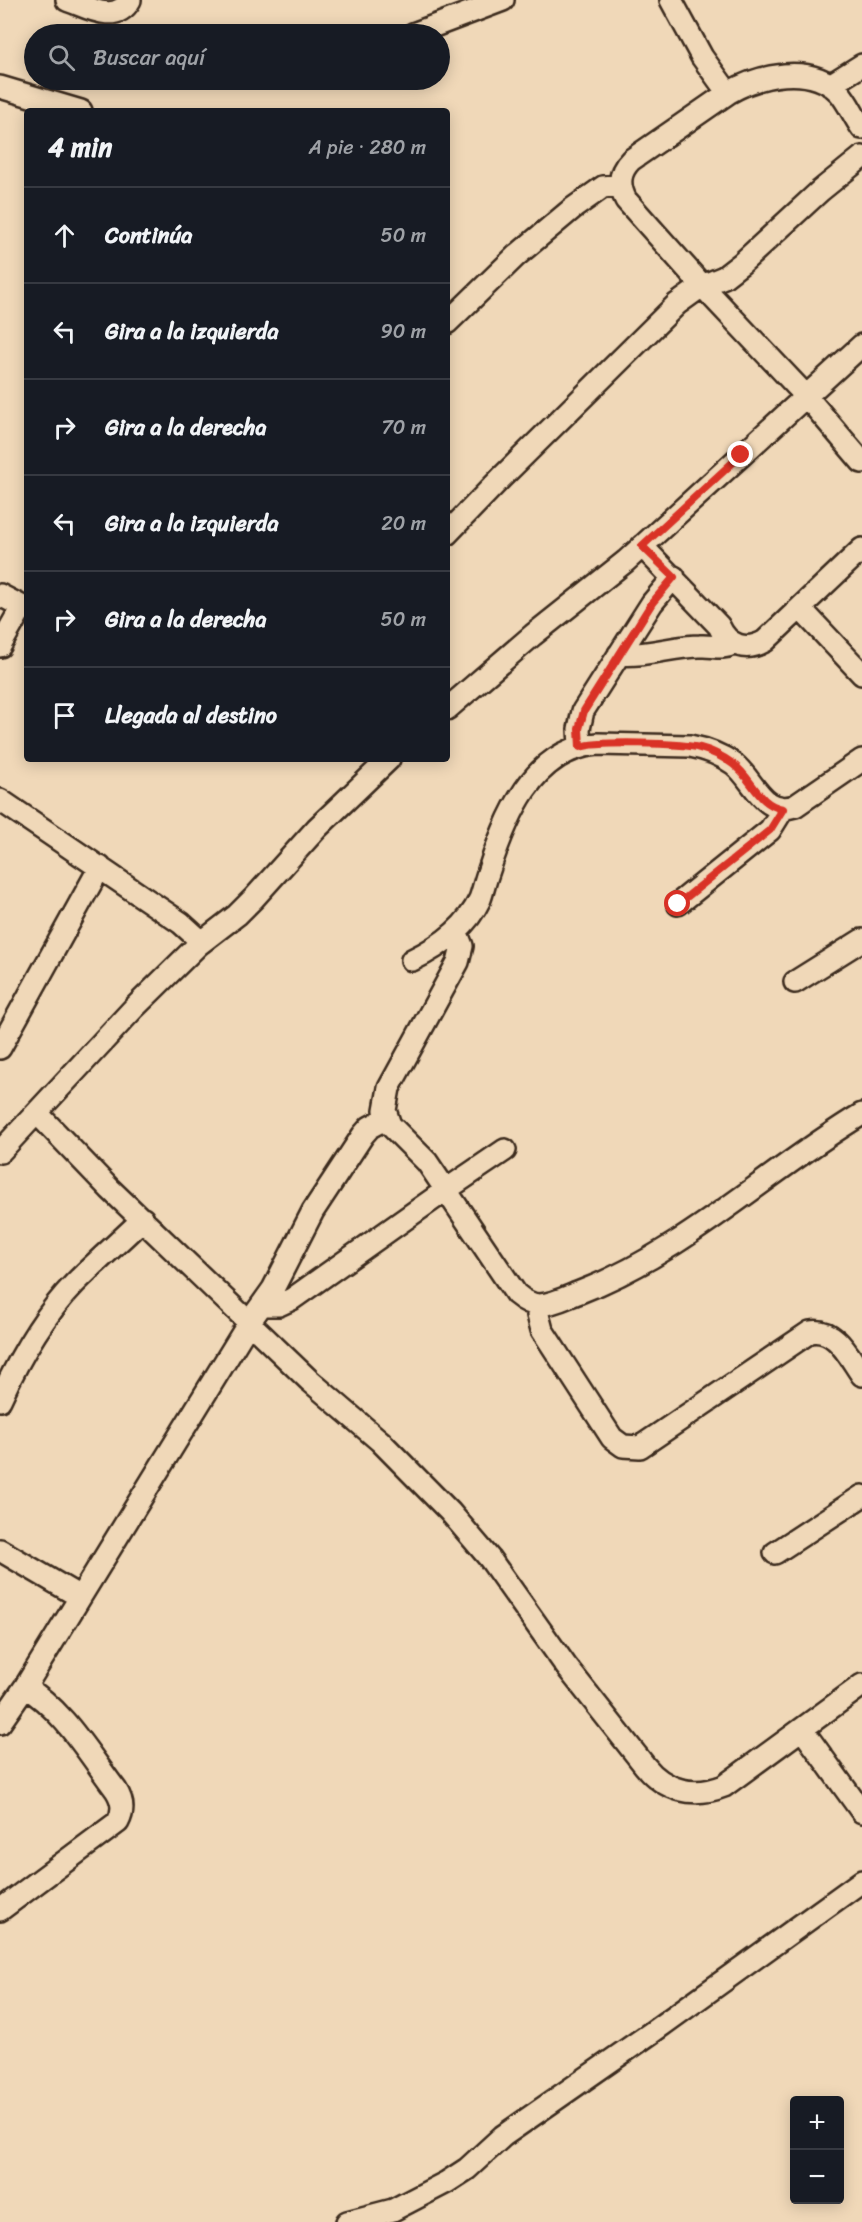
<!DOCTYPE html>
<html lang="es">
<head>
<meta charset="utf-8">
<style>
  body { margin:0; font-family:Sriracha,sans-serif; background:#20242c; color:#f1f3f6 }
  .controls { position:absolute; right:18px; bottom:18px; display:grid; overflow:hidden; border-radius:6px; box-shadow:0 3px 15px #0003 }
  .controls button { width:54px; height:54px; display:grid; place-items:center; padding:0; border:0; border-bottom:2px solid #363941; background:#171b24; color:#f1f3f6; font:30px sans-serif }
  .stop { position:absolute; width:18px; height:18px; margin:-14px; border:4px solid #d93025; border-radius:50%; background:#fff }
  .stop.end { background:#d93025; border-color:#fff; box-shadow:0 2px 6px #0008 }
  .list { margin:0; padding:0; list-style:none }
  h2 { display:flex; justify-content:space-between; align-items:center; height:78px; margin:0; padding:0 24px; font-size:26px }
  h2 small { font-size:20px; font-weight:400; color:#9ea1a6 }
  .list li { display:grid; grid-template-columns:39px 1fr auto; gap:18px; align-items:center; box-sizing:border-box; height:96px; padding:0 24px; border-top:2px solid #363941 }
  .list b { display:block; font-size:22px; white-space:nowrap }
  .list em { font-size:20px; font-style:normal; color:#9ea1a6 }
  .icon { flex:none; width:33px; height:33px; fill:none; stroke:currentColor; stroke-width:2; stroke-linecap:round; stroke-linejoin:round }
  .map { position:relative; flex:none; width:862px; height:2222px; overflow:hidden }
  .search { position:absolute; background:#171b24; box-shadow:0 3px 15px #0003; left:24px; top:24px; width:426px; height:66px; display:flex; align-items:center; gap:15px; box-sizing:border-box; padding:0 21px; border-radius:33px; color:#9ea1a6; font-size:22px }
  .panel { position:absolute; background:#171b24; box-shadow:0 3px 15px #0003; left:24px; top:108px; width:426px; height:654px; border-radius:6px }
  .map>svg:first-child { display:block }
  .lines { fill:none; stroke-linecap:round; stroke-linejoin:round }
  .minor-casing { stroke:#3b2a1e; stroke-width:26 }
  .minor { stroke:#f0d8b8; stroke-width:21 }
  .route { stroke:#d93025; stroke-width:8 }
</style>
</head>
<body>
<div class="map">
<svg width="862" height="2222" viewBox="0 0 862 2222">
  <rect width="100%" height="100%" fill="#f0d8b8"/>
  <filter id="ink" filterUnits="userSpaceOnUse"><feTurbulence type="fractalNoise" baseFrequency=".0167" numOctaves="2"/><feDisplacementMap in="SourceGraphic" scale="12" xChannelSelector="R" yChannelSelector="G"/><feConvolveMatrix kernelMatrix="1 2 1 2 8 2 1 2 1" color-interpolation-filters="sRGB"/></filter>
  <g filter="url(#ink)">
    <g class="lines">
      <g class="minor-casing">
        <path id="minor" d="M67 0C87 7 116 25 130 0
          M671 0 702 57 728 93
          M413 34 503 0
          M830 85 862 65
          M0 87 81 111
          M862 128C854 117 848 102 839 92 810 63 759 75 728 93L631 160C619 172 618 185 626 200L708 292 806 396 862 462
          M447 323 516 256 572 209 603 187 620 185
          M447 534 502 477 677 304 702 286 724 277 742 263 820 191 862 157
          M642 546 719 626C728 646 746 652 765 641L862 549
          M0 595 27 609
          M800 608 862 674
          M0 646 22 607
          M619 654C644 657 674 646 700 646 713 645 721 650 733 644
          M447 709 533 635 626 561 862 345
          M580 747 579 729 583 711 652 603 674 577
          M0 800 181 923 202 942
          M678 904 770 830 783 809
          M456 931 462 946 458 962 389 1088 385 1110 390 1125 427 1162 516 1294C523 1300 531 1305 540 1305 554 1304 567 1297 580 1292 685 1252 767 1171 862 1114
          M412 960C439 947 467 927 480 899 483 891 485 881 488 873 506 818 532 749 598 744L690 746C706 749 720 754 734 764 755 781 763 816 795 806L862 760
          M795 982 862 940
          M0 1048 100 867
          M37 1113 110 1189 309 1380 380 1441 450 1512 490 1559 566 1666 645 1766C665 1791 694 1798 724 1786L862 1685
          M0 1152 134 1008 198 945 237 915 254 898 317 828 389 759
          M262 1305H279L292 1299 446 1190 505 1150
          M541 1305 538 1315 542 1330 612 1438 623 1446 640 1447 810 1332C836 1327 849 1357 862 1375
          M0 1400C19 1358 43 1316 75 1283 97 1261 120 1241 143 1219
          M0 1550 80 1597
          M775 1553 862 1496
          M0 1723 25 1687 250 1321 273 1289 313 1211 363 1135 370 1127 387 1118
          M802 1729 862 1812
          M0 1910 118 1822C124 1811 123 1801 116 1790 89 1755 64 1710 25 1687
          M347 2222 393 2210 447 2182 467 2169 503 2136 651 2033 862 1881"/>
      </g>
      <use href="#minor" class="minor"/>
    </g>
  </g>
  <g class="lines" filter="url(#ink)">
    <path class="route" d="M678 904 770 830 783 809C758 805 752 778 733 764 723 757 712 751 700 748 681 743 598 741 580 747L579 729 584 711 652 603 674 577 642 546 741 455"/>
  </g>
</svg>
<div class="controls">
<button>+</button>
<button>−</button>
</div>
<div class="stop" style="left:678px;top:904px"></div>
<div class="stop end" style="left:741px;top:455px"></div>
<div class="search"><svg class="icon" aria-label="search" viewBox="0 0 24 24"><circle cx="10" cy="10" r="6"/><path d="M15 15l6 6"/></svg>Buscar aquí</div>
<section class="panel">
<h2>4 min<small>A pie · 280 m</small></h2>
<ul class="list">
<li><svg class="icon" aria-label="ahead" viewBox="0 0 24 24"><path d="M12 20V5M6 11l6-6 6 6"/></svg><div><b>Continúa</b></div><em>50 m</em></li>
<li><svg class="icon" aria-label="left" viewBox="0 0 24 24"><path d="M17 20v-9H6M10 6l-5 5 5 5"/></svg><div><b>Gira a la izquierda</b></div><em>90 m</em></li>
<li><svg class="icon" aria-label="right" viewBox="0 0 24 24"><path d="M7 20v-9h11M14 6l5 5-5 5"/></svg><div><b>Gira a la derecha</b></div><em>70 m</em></li>
<li><svg class="icon" aria-label="left" viewBox="0 0 24 24"><path d="M17 20v-9H6M10 6l-5 5 5 5"/></svg><div><b>Gira a la izquierda</b></div><em>20 m</em></li>
<li><svg class="icon" aria-label="right" viewBox="0 0 24 24"><path d="M7 20v-9h11M14 6l5 5-5 5"/></svg><div><b>Gira a la derecha</b></div><em>50 m</em></li>
<li><svg class="icon" aria-label="arrive" viewBox="0 0 24 24"><path d="M6 21V4h12l-3 4 3 4H6"/></svg><div><b>Llegada al destino</b></div></li>
</ul>
</section>
</div>
</body>
</html>
